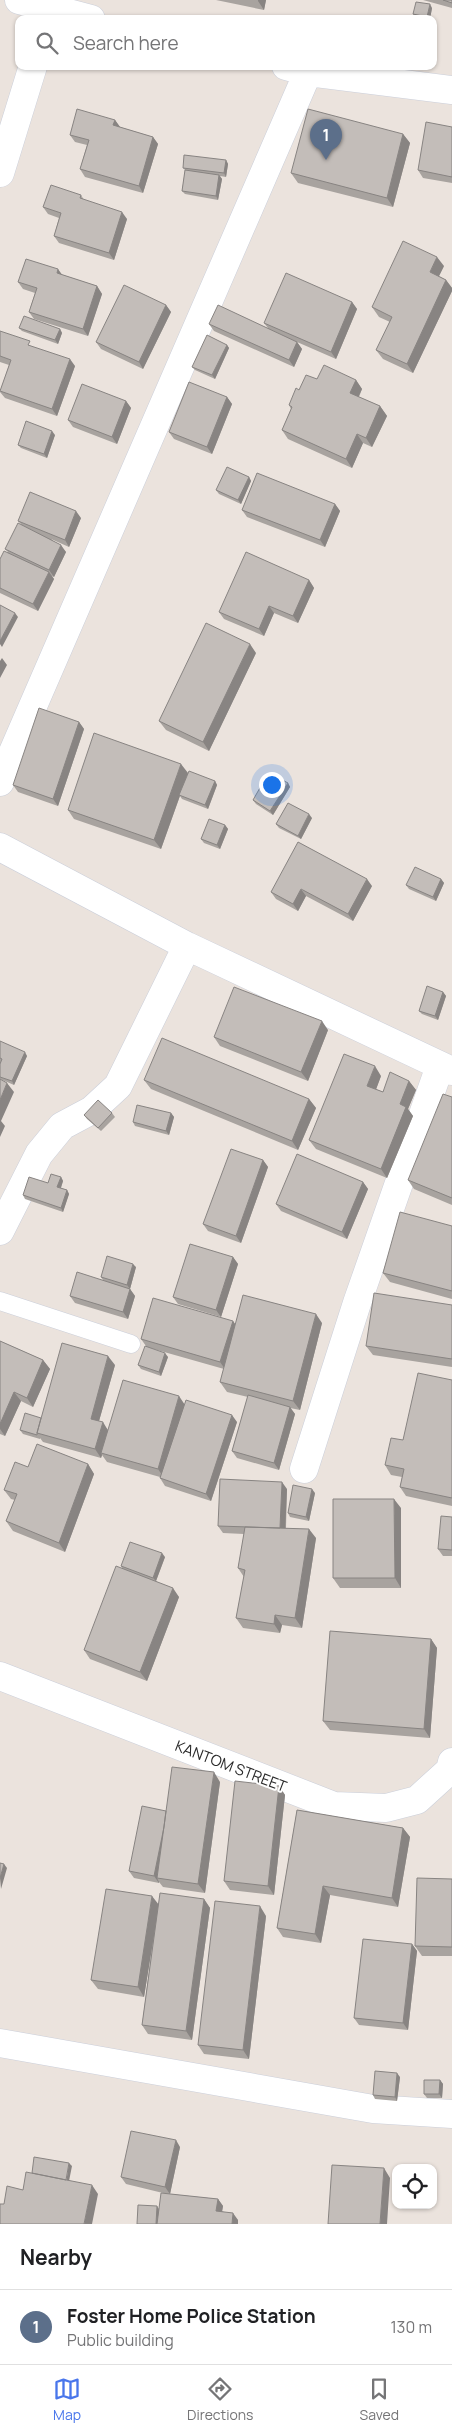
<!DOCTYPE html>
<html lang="en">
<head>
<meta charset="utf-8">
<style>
  body { margin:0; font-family:Manrope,sans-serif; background:#f2f2f2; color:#202124 }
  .controls { position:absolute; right:15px; bottom:15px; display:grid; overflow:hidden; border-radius:10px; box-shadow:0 1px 4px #0004 }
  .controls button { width:45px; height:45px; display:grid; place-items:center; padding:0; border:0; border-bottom:1px solid #e0e0e0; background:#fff; color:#202124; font:25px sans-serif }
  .you { position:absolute; left:271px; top:784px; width:18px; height:18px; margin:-12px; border:4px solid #fff; border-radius:50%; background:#1a73e8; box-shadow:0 0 0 8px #1a73e833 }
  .badge { display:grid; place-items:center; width:32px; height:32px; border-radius:50%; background:#4976eb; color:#fff; font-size:16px; font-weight:700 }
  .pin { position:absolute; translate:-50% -41px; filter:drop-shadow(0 1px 2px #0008) }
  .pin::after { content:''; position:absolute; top:26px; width:18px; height:15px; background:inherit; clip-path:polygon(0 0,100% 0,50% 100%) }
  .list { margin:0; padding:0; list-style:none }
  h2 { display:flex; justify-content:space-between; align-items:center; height:65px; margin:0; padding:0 20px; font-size:21px }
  h2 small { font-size:16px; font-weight:400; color:#757577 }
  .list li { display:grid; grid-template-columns:32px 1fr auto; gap:15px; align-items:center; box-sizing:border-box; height:75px; padding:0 20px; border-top:1px solid #e0e0e0 }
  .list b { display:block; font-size:19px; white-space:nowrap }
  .list p { margin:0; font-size:16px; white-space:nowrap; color:#757577 }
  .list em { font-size:16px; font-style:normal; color:#757577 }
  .icon { flex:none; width:28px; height:28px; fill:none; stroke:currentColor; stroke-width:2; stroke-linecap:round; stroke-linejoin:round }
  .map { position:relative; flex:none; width:452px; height:2224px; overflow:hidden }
  .search { position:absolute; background:#fff; box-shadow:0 1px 4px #0004; left:15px; right:15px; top:15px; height:55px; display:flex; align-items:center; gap:12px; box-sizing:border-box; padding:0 18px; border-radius:10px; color:#757577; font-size:19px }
  .sheet { height:140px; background:#fff }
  nav { display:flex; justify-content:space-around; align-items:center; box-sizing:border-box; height:70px; border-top:1px solid #e0e0e0; background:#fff; font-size:14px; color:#757577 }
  nav a { display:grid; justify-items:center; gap:2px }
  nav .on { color:#4976eb }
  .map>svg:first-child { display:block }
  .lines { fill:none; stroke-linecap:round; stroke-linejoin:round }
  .lane-casing { stroke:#cbcfda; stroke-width:19 }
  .street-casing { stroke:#cbcfda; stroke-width:29 }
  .lane { stroke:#fff; stroke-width:18 }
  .street { stroke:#fff; stroke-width:28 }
  .wall { fill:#a8a39f }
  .shaded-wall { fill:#888482 }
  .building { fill:#c3bdb9; stroke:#888482 }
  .labels { text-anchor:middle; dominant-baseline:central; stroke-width:4; stroke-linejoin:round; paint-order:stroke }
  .street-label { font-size:15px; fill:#2a2a2a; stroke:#fff }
</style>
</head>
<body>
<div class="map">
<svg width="452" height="2224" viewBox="0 0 452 2224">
  <rect width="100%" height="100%" fill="#ebe3dd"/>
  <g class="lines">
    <g class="lane-casing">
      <path id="lane" d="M0 1301 131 1344"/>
    </g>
    <g class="street-casing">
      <path id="street" d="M19 0 91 19
        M286 66 308 72 452 90
        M0 173 33 66
        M0 782 308 72
        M0 847 187 946 452 1071
        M0 1231 39 1154 62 1126 92 1110 118 1086 187 946
        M304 1469 357 1303 440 1066
        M0 1676 334 1806 386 1808 417 1800 450 1770 452 1762
        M0 2043 373 2109 452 2114"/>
    </g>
    <use href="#lane" class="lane"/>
    <use href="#street" class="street"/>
  </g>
  <path class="wall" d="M216 0H266L264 10Z
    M423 0H452V8Z
    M432 8 430 19 416 18 413 14Z
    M115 120 120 127 153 137 158 144 143 193 85 177 80 169 87 145 75 142 70 135Z
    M452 127V183L423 178 418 170Z
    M403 134 410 143 393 207 298 183 291 173Z
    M226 160 228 164 226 177 220 176 222 179 218 200 185 194 182 191 185 170 183 168Z
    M81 195 84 200 127 219 114 260 59 243 54 236 59 218 48 214 43 207Z
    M444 266 439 276 446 280 452 288V291L413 373 383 359 376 350 390 322 379 317 372 307Z
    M63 275 97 286 102 294 88 336 34 319 29 312 35 293 23 289 18 282Z
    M352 302 357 309 336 359 297 342 302 349 294 367 214 331 209 324 268 328 264 323Z
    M166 305 171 312 143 369 101 349 96 342Z
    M19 328 60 329 62 333 58 344 22 331Z
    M0 332 75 366 57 416 5 398 0 392 9 365 0 362Z
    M227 345 229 348 215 379 195 370 192 367Z
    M317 379 356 380 362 389 359 397 380 406 387 416 372 447 363 443 352 468 288 439 282 430 291 409 289 405 299 390Z
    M227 397 232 404 212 454 174 439 169 432Z
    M126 401 131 408 117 444 73 427 68 420Z
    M55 435 47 458 21 448 18 445Z
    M249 477 251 481 241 504 219 494 216 490Z
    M335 504 340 511 325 547 247 517 242 510Z
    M81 518 69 547 51 539 66 552 54 577 52 576 54 579 38 611 0 593V559L8 552 5 549 21 524 18 521Z
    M309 580 314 588 298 623 274 613 264 636 224 619 219 612Z
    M256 653 209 751 166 730 159 721Z
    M79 722 84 729 58 806 18 792 13 785Z
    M188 773 184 785 215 781 217 785 208 809 182 799 180 796 161 849 74 819 68 810Z
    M288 783 290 787 273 815 256 804 253 800 267 790Z
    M312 818 301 839 279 828 276 824Z
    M225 825 228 829 220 849 204 843 201 839Z
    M441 879 444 883 436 901 409 889 406 885Z
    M372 886 353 921 306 896 298 911 276 899 271 892Z
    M443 992 446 996 438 1020 422 1014 419 1011Z
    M328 1030 308 1081 220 1046 214 1037Z
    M0 1042 27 1056 14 1085 0 1079Z
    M381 1076 376 1089 383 1092 409 1081 416 1090 408 1109 413 1116 387 1178 316 1149 309 1140Z
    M144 1080 309 1099 316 1108 298 1150 151 1089Z
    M452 1097V1205L414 1189 408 1180Z
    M112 1113 115 1117 101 1131 87 1119 84 1115Z
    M171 1113 174 1117 169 1135 135 1126 133 1122Z
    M263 1160 268 1167 241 1243 208 1231 203 1224Z
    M61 1177 63 1181 61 1188 67 1190 69 1194 63 1212 25 1199 23 1195Z
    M363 1182 368 1189 347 1239 281 1211 276 1204Z
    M452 1226V1299L390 1282 383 1273Z
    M233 1257 238 1264 221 1317 178 1304 173 1297Z
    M136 1267 130 1289 135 1296 128 1319 75 1303 70 1296 103 1280 101 1277Z
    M452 1305V1367L373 1355 366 1346Z
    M233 1321 235 1325 322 1323 300 1410 290 1408 295 1414 279 1470 237 1458 232 1451 248 1397 227 1392 220 1382 224 1369 150 1348 168 1357 161 1376 141 1369 138 1365 146 1346 141 1339Z
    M0 1341 43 1360 50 1369 33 1407 21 1401 5 1436 0 1434Z
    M115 1365 99 1421 108 1430 184 1404 237 1422 211 1501 165 1486 160 1478V1477L107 1462 102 1455 101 1458 43 1442 40 1438V1439L23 1434 20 1430 41 1418Z
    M452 1380V1506L406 1496 400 1487 402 1477 391 1475 385 1465 403 1440Z
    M88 1464 94 1474 65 1552 13 1531 6 1521 15 1500 11 1499 4 1490 28 1467Z
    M287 1489 286 1528 316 1538 302 1628 282 1625 280 1633 243 1628 236 1618 244 1577 238 1568 244 1534 223 1533 218 1526Z
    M315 1493 309 1521 290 1517 288 1513Z
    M401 1508V1588H340L333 1578Z
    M452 1517V1556H443L438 1549Z
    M165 1557 156 1581 179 1597 147 1681 90 1659 84 1650 122 1568 121 1566Z
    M431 1639 437 1648 430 1738 330 1730 323 1721Z
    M220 1782 205 1893 163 1887 159 1882V1883L134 1878 129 1871Z
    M279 1786 285 1795 274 1895 230 1890 224 1881Z
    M297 1810 403 1828 410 1837 398 1907 330 1895 321 1943 283 1937 277 1928Z
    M452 1879V1956H422L415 1946Z
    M204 1899 210 1908 192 2040 148 2034 142 2025 153 1940 144 1997 98 1989 91 1980 158 1904Z
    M266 1916 249 2059 204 2054 198 2045Z
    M412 1944 417 1951 408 2030 359 2025 354 2018Z
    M400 2077 397 2101 375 2099 373 2095Z
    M440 2080 443 2084 442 2098H427L424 2094Z
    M180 2147 170 2194 218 2199 223 2206 222 2211 238 2220V2224H137L157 2206 159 2209 167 2194 126 2184 121 2177Z"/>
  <path class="shaded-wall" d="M258 0H266L264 10 258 1Z
    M430 4 432 8 430 19H428L427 17Z
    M115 120 120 127 118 132 113 125Z
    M403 134 410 143 393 207 387 198Z
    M153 137 158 144 143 193 139 186Z
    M226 160 228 164 226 177 224 173Z
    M219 175 222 179 218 200 216 196Z
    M122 212 127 219 114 260 109 253Z
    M437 257 444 266 436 282 430 272Z
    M58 269 63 276 57 273Z
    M446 280 452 288V291L413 373 407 364Z
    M97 286 102 294 88 336 83 329Z
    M352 302 357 309 336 359 331 352Z
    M166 305 171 312 143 369 139 362Z
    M60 329 62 333 58 344 55 340Z
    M297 342 302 349 294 367 289 360Z
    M227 345 229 348 215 379 212 375Z
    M70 359 75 366 57 416 52 409Z
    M356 380 362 389 356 402 350 393Z
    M227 397 232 404 212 454 207 447Z
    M126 401 131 408 117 444 112 437Z
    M380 406 387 416 372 447 366 438Z
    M52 431 55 435 47 458 44 454Z
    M357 434 363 443 352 468 346 459Z
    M249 477 251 481 241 504 238 500Z
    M335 504 340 511 325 547 320 540Z
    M76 511 81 518 69 547 65 540Z
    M61 545 66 552 54 577 49 570Z
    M49 572 54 579 38 611 33 604Z
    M309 580 314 588 298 623 293 616Z
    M269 606 274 613 264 636 259 629Z
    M15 613 18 617 2 647 0 644V641Z
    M250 644 256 653 209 751 203 742Z
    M2 658 7 665 0 678V661Z
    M79 722 84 729 58 806 53 799Z
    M181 764 188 773 161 849 154 840Z
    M215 781 217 785 208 809 205 805Z
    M288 783 290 787 273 815 270 811Z
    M309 814 312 818 301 839 298 836Z
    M225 825 228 829 220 849 217 845Z
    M367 879 372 886 353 921 348 914Z
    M441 879 444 883 436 901 433 897Z
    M301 889 306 896 298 911 293 904Z
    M443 992 446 996 438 1020 435 1016Z
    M322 1021 328 1030 308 1081 301 1072Z
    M25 1052 27 1056 14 1085 12 1081Z
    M375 1066 381 1076 374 1095 367 1086Z
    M409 1081 416 1090 408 1109 413 1116 387 1178 381 1169 400 1104Z
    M7 1083 14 1092 1 1121 5 1126 0 1137V1100Z
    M309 1099 316 1108 298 1150 292 1141Z
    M171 1113 174 1117 169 1135 166 1131Z
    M263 1160 268 1167 241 1243 236 1236Z
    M61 1177 63 1181 60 1190 57 1187Z
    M363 1182 368 1189 347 1239 342 1232Z
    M67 1190 69 1194 63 1212 61 1208Z
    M233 1257 238 1264 221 1317 216 1310Z
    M133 1264 136 1267 130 1289 127 1285Z
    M130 1289 135 1296 128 1319 123 1312Z
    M316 1314 322 1323 300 1410 293 1401Z
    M233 1321 238 1328 225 1369 220 1362Z
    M165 1353 168 1357 161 1376 159 1372Z
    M108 1356 115 1365 97 1428 91 1419Z
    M43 1360 50 1369 33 1407 27 1398Z
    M14 1392 21 1401 5 1436 0 1429V1424Z
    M179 1396 185 1405 164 1478 158 1469Z
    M290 1407 295 1414 279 1470 274 1463Z
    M232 1415 237 1422 211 1501 206 1494Z
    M103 1422 109 1432 101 1453 102 1455 101 1458 95 1449Z
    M88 1464 94 1474 65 1552 59 1543Z
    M282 1482 287 1489 285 1535 280 1528Z
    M312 1489 315 1493 309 1521 306 1517Z
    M394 1499 401 1508V1588L395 1578Z
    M309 1529 316 1538 302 1628 295 1618Z
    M162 1553 165 1557 156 1581 153 1578Z
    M173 1588 179 1597 147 1681 140 1672Z
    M275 1615 282 1625 280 1633 274 1624Z
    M431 1639 437 1648 430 1738 424 1729Z
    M214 1772 220 1782 205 1893 198 1884Z
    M279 1786 285 1795 274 1895 268 1886Z
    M167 1811 157 1878 159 1882V1883L154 1876Z
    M403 1828 410 1837 398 1907 392 1898Z
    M4 1864 7 1868 1 1889 0 1878Z
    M323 1886 330 1895 321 1943 315 1934Z
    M152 1896 159 1905 144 1997 138 1987Z
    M204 1899 210 1908 192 2040 186 2031Z
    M260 1906 266 1916 249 2059 243 2050Z
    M412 1944 417 1951 408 2030 403 2023Z
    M397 2073 400 2077 397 2101 395 2097Z
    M440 2080 443 2084 442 2098 439 2094Z
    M176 2140 180 2147 170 2194 165 2187Z
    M69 2163 72 2166 68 2186 66 2183Z
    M384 2168 390 2178 387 2224H380Z
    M92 2185 98 2194 92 2224H84Z
    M218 2199 223 2206 221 2218 216 2211Z
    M157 2206 159 2210V2224H156Z
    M233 2213 238 2220V2224H232Z"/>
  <path class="building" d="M443 0H452V3Z
    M416 2 430 4 427 17 413 14Z
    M77 109 115 120 113 125 153 137 139 186 80 169 89 140 70 135Z
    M308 109 403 134 387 198 291 173Z
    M426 122 452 127V177L418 170Z
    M184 155 226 160 224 173 183 168Z
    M185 170 219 175 216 196 182 191Z
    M51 185 81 195 80 198 122 212 109 253 54 236 61 213 43 207Z
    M403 241 437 257 430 272 446 280 407 364 376 350 392 317 372 307Z
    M26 259 58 269 57 273 97 286 83 329 29 312 37 288 18 282Z
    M286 273 352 302 331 352 264 323Z
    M124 285 166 305 139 362 96 342Z
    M218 305 297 342 289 360 209 324Z
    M24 316 60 329 55 340 19 328Z
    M0 331 30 341 28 345 70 359 52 409 0 391 11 360 0 356Z
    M207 335 227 345 212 375 192 367Z
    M324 365 356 380 350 393 380 406 366 438 357 434 346 459 282 430 292 407 289 405 296 388 299 390 306 375 317 379Z
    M189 382 227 397 207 447 169 432Z
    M82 384 126 401 112 437 68 420Z
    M26 421 52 431 44 454 18 445Z
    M227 467 249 477 238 500 216 490Z
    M257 473 335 504 320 540 242 510Z
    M30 492 76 511 65 540 18 521Z
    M18 523 61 545 49 570 5 549Z
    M4 551 49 572 33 604 0 588V559Z
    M246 552 309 580 293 616 269 606 259 629 219 612Z
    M0 605 15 613 0 641Z
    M206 623 250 644 203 742 159 721Z
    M39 708 79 722 53 799 13 785Z
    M94 733 181 764 154 840 68 810Z
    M189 771 215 781 205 805 179 795Z
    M275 776 288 783 270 811 253 800 261 786 267 790Z
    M288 803 309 814 298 836 276 824Z
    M209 819 225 825 217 845 201 839Z
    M298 842 367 879 348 914 301 889 293 904 271 892Z
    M415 867 441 879 433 897 406 885Z
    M427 986 443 992 435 1016 419 1011Z
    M234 987 322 1021 301 1072 214 1037Z
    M162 1038 309 1099 292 1141 144 1080Z
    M0 1041 25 1052 12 1081 0 1077V1064L2 1059 0 1058Z
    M344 1054 375 1066 367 1086 383 1092 390 1072 409 1081 400 1104 406 1107 381 1169 309 1140Z
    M0 1079 7 1083 0 1100Z
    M443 1094 452 1097V1198L408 1180Z
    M98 1100 112 1113 98 1128 84 1115Z
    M137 1105 171 1113 166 1131 133 1122Z
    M231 1149 263 1160 236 1236 203 1224Z
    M297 1154 363 1182 342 1232 276 1204Z
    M51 1174 61 1177 57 1187 67 1190 61 1208 23 1195 29 1177 48 1183Z
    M400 1212 452 1226V1291L383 1273Z
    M190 1244 233 1257 216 1310 173 1297Z
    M107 1256 133 1264 127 1285 101 1277Z
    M77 1272 130 1289 123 1312 70 1296Z
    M374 1293 452 1305V1359L366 1346Z
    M243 1295 316 1314 293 1401 220 1382Z
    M153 1298 233 1321 220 1362 141 1339Z
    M0 1341 43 1360 27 1398 14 1392 0 1424Z
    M62 1343 108 1356 91 1419 103 1422 95 1449 37 1433Z
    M145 1346 165 1353 159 1372 138 1365Z
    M418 1373 452 1380V1498L400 1487 404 1469 385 1465 391 1438 403 1440Z
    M123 1380 179 1396 158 1469 101 1453Z
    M248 1395 290 1407 274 1463 232 1451Z
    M186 1400 232 1415 206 1494 160 1478Z
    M25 1413 41 1418 37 1433V1435L20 1430Z
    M37 1444 88 1464 59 1543 6 1521 17 1494 4 1490 15 1462 28 1467Z
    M220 1479 282 1482 280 1528 218 1526Z
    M293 1485 312 1489 306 1517 288 1513Z
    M333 1499H394L395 1578H333Z
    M441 1516 452 1517V1550L438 1549Z
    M245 1527 309 1529 295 1618 275 1615 274 1624 236 1618 245 1570 238 1568Z
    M130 1542 162 1553 153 1578 121 1566Z
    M116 1566 173 1588 140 1672 84 1650Z
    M330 1631 431 1639 424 1729 323 1721Z
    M172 1767 214 1772 198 1884 157 1878Z
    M235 1781 279 1786 268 1886 224 1881Z
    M142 1806 166 1811 164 1827 154 1876 129 1871Z
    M297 1810 403 1828 392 1898 323 1886 315 1934 277 1928Z
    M0 1863 4 1864 0 1878Z
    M417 1878 452 1879V1947L415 1946Z
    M106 1889 152 1896 138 1987 91 1980Z
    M160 1893 204 1899 186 2031 142 2025Z
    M215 1901 260 1906 243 2050 198 2045Z
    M363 1939 412 1944 403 2023 354 2018Z
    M375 2071 397 2073 395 2097 373 2095Z
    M424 2080H440L439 2094H424Z
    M131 2131 176 2140 165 2187 121 2177Z
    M34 2157 69 2163 66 2180 32 2173Z
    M332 2165 384 2168 380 2224H328Z
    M26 2172 92 2185 84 2224H0V2204H4L7 2186 23 2190Z
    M161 2193 218 2199 216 2211 233 2213 232 2224H157Z
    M138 2205 157 2206 156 2224H137Z"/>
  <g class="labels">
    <g class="street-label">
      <text transform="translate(231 1766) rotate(21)">KANTOM STREET</text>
    </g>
  </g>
</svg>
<div class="controls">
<button><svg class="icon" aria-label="locate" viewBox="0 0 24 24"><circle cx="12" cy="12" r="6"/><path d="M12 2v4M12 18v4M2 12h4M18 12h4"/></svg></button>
</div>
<div class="you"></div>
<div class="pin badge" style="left:326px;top:160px;background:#5c6f8a">1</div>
<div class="search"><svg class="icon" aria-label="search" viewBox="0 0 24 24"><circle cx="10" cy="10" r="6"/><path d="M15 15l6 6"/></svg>Search here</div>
</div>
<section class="sheet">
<h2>Nearby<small></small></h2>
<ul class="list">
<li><span class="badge" style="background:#5c6f8a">1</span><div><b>Foster Home Police Station</b><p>Public building</p></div><em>130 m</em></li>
</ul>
</section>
<nav>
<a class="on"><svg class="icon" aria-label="map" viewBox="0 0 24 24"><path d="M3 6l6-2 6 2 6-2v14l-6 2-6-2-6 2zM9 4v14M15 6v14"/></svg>Map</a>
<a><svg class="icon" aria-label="directions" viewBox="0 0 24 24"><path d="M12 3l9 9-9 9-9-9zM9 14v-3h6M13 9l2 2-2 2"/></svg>Directions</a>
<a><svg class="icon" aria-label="saved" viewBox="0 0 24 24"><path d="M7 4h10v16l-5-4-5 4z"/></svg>Saved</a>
</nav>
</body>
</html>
